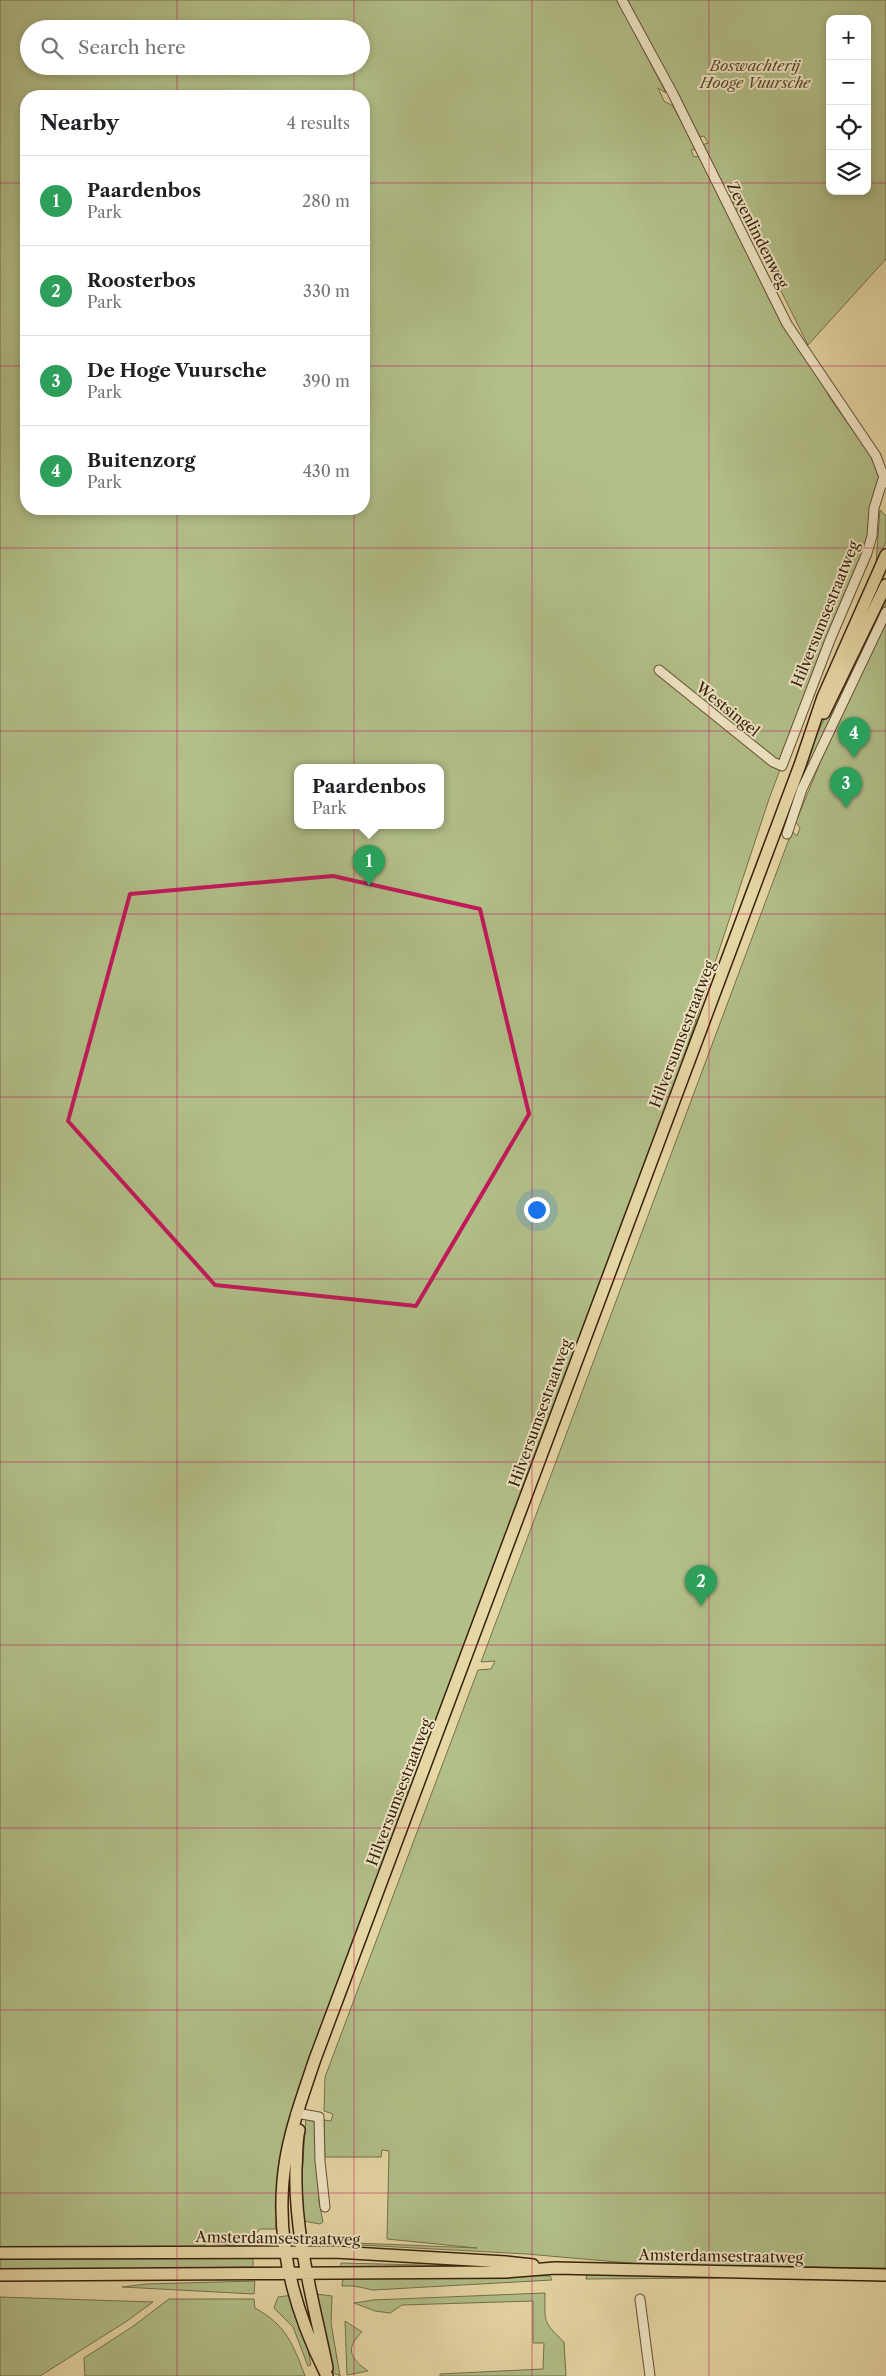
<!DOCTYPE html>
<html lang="en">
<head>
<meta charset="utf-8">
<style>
  body { margin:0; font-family:"Libre Caslon Text",serif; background:#f6f6f6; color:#202124 }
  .controls { position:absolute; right:15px; top:15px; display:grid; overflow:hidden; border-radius:10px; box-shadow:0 2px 8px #0003 }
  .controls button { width:45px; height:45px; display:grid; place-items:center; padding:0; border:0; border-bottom:1px solid #e0e0e0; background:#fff; color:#202124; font:25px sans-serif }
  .you { position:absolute; left:536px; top:1209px; width:18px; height:18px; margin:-12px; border:4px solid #fff; border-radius:50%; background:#1a73e8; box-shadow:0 0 0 8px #1a73e833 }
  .badge { display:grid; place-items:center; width:32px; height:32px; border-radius:50%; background:#1a73e8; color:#fff; font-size:16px; font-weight:700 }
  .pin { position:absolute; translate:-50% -41px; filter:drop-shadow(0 1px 2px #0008) }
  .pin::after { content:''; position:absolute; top:26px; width:18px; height:15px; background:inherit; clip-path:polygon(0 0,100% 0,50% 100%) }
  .popup { position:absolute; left:294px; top:764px; width:150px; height:65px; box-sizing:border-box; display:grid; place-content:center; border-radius:10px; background:#fff; filter:drop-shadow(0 1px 4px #0005); font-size:16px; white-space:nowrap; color:#757577 }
  .popup b { font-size:19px; color:#202124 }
  .popup::after { content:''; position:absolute; left:50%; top:100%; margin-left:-10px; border:10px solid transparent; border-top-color:#fff }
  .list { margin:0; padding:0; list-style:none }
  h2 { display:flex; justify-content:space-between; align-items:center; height:65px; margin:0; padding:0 20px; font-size:21px }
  h2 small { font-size:16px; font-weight:400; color:#757577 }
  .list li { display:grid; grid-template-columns:32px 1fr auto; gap:15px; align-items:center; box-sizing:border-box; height:90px; padding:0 20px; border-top:1px solid #e0e0e0 }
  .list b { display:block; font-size:19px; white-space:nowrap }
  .list p { margin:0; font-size:16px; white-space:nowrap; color:#757577 }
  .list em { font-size:16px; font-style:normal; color:#757577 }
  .icon { flex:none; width:28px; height:28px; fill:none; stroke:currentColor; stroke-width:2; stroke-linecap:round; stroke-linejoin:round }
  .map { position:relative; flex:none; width:886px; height:2376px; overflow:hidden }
  .search { position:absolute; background:#fff; box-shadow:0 2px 8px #0003; left:20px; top:20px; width:350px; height:55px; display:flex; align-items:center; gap:12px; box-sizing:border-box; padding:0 18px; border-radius:28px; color:#757577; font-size:19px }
  .panel { position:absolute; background:#fff; box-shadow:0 2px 8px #0003; left:20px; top:90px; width:350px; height:425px; border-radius:20px }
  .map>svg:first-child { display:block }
  .green { fill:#b2bf89; stroke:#75704a; fill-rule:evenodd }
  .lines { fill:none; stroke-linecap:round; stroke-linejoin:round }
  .minor-casing { stroke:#644e32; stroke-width:11 }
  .major-casing { stroke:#38210c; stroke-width:14 }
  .minor { stroke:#efe5c4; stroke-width:9 }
  .major { stroke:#e6d7a5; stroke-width:11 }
  .marked { fill:none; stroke:#c2185b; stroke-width:4; stroke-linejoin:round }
  .grid { fill:none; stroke:#c2185b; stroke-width:1; stroke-opacity:0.55 }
  .labels { text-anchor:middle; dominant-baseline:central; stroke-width:4; stroke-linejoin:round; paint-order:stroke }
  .park-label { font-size:15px; font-style:italic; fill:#56482b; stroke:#efe5c4 }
  .street-label { font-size:15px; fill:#38210c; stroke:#efe5c4 }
</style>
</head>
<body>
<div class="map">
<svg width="886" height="2376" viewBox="0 0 886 2376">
  <rect width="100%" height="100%" fill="#e6d7a5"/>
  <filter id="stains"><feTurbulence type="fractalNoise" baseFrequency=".004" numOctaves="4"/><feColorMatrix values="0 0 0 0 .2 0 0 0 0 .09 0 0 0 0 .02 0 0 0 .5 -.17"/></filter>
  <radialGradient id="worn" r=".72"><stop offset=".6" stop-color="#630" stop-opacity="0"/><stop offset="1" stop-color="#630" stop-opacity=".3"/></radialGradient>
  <path class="green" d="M0 0H617L666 93 658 88 664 101 673 106 696 149 691 150 694 157 699 156 830 398 873 459 881 474 868 538 843 604 840 603 838 611 839 612 769 799 669 1102 490 1583 387 1851 302 2086 277 2196 276 2229H260L252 2238 253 2248 206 2243 203 2248 0 2251ZM29 29H361V66H29ZM26 96H364V509H26ZM298 767H440V825H298Z
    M626 0H886V259L808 345 774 277 702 145 708 143 704 136 700 137ZM830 19H867V191H830Z
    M880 510 886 516V542L876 563Z
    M886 592V605L815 751 788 818 785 816 817 734Z
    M886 623V2268L651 2265 527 2254 341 2244 342 2238 355 2243 477 2248 387 2239 389 2151 382 2150 381 2157H325L324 2120 331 2121 333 2114 324 2111 325 2077 478 1670 491 1669 495 1661 481 1662 792 831 797 836 800 828 796 822 830 738Z
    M306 2117 314 2118 319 2202 323 2222 320 2224 303 2221 302 2175Z
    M253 2257V2267L0 2270V2259Z
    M341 2263 458 2266 463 2269 341 2270Z
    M587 2274 718 2276V2278L586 2279Z
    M504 2275 550 2276 552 2280 373 2290 354 2286H342L343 2278Z
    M255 2281 254 2294 122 2287 146 2284Z
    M545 2293C545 2322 542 2321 564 2342L566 2376H440V2374L543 2369 544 2343H533V2301L402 2305 390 2313 375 2311 354 2303 373 2300Z
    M316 2294 332 2296 331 2323 340 2376 334 2373Z
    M293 2295 304 2329 311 2365 308 2366 293 2327 274 2308 278 2297Z
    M0 2297 153 2302 127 2321 40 2376H0Z
    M169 2299H254L255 2308C286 2325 293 2344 305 2376H85L84 2358 132 2327Z
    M345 2321 362 2332C344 2349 351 2359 368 2371L347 2375Z"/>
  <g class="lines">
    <g class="minor-casing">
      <path id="minor" d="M622 0 673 94 787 324 876 456 886 483
        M659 670 773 762 782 766 830 640 867 553 872 536 874 508 884 476
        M787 834 802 789 886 612
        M296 2113 319 2117 320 2161 325 2207
        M640 2299 650 2376"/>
    </g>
    <g class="major-casing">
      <path id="major" d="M824 713 886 585
        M299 2130C296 2142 297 2156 296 2168 294 2237 314 2302 327 2368
        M0 2253 335 2252 506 2262 533 2265
        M0 2275 506 2272 555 2268 886 2275
        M327 2376C293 2309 273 2233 286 2158 292 2124 304 2092 315 2059L800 765 823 697 886 555"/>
    </g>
    <use href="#minor" class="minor"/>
    <use href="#major" class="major"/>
  </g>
  <path class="marked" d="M333 876 480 909 529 1114 416 1306 215 1285 68 1121 130 894Z"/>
  <path class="grid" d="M177 0V29M354 0V29M532 0V2376M709 0V2376M177 66V96M354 66V96M0 183H26M364 183H830M867 183H886M0 366H26M364 366H886M177 509V2376M354 509V2376M0 548H886M0 731H886M0 914H886M0 1097H886M0 1279H886M0 1462H886M0 1645H886M0 1828H886M0 2010H886M0 2193H886"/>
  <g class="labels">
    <g class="park-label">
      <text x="755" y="65">Boswachterij<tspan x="755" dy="17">Hooge Vuursche</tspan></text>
    </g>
    <g class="street-label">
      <text transform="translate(758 235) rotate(63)">Zevenlindenweg</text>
      <text transform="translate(825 614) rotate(-68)">Hilversumsestraatweg</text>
      <text transform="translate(728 709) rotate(39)">Westsingel</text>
      <text transform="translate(682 1034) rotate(-69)">Hilversumsestraatweg</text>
      <text transform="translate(540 1413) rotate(-70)">Hilversumsestraatweg</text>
      <text transform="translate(399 1792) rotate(-69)">Hilversumsestraatweg</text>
      <text transform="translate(278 2238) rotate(1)">Amsterdamsestraatweg</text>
      <text transform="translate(721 2256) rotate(1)">Amsterdamsestraatweg</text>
    </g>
  </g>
  <rect width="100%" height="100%" filter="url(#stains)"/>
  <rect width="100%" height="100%" fill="url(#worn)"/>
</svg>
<div class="controls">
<button>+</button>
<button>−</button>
<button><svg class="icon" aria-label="locate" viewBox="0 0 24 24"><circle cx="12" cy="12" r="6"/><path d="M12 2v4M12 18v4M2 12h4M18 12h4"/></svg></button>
<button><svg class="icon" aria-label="layers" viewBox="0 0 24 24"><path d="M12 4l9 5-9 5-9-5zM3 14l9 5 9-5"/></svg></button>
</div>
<div class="you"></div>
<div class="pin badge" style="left:369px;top:886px;background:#2e9e5b">1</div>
<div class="popup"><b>Paardenbos</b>Park</div>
<div class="pin badge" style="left:701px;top:1606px;background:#2e9e5b">2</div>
<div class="pin badge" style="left:846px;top:808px;background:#2e9e5b">3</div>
<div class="pin badge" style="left:854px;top:758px;background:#2e9e5b">4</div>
<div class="search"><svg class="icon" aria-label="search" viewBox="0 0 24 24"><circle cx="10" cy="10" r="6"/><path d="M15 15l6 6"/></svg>Search here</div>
<section class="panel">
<h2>Nearby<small>4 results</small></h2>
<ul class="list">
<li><span class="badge" style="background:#2e9e5b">1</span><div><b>Paardenbos</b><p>Park</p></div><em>280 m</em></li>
<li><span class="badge" style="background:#2e9e5b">2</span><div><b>Roosterbos</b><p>Park</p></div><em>330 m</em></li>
<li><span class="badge" style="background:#2e9e5b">3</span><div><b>De Hoge Vuursche</b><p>Park</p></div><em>390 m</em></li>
<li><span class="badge" style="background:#2e9e5b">4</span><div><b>Buitenzorg</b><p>Park</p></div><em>430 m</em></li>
</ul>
</section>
</div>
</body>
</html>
